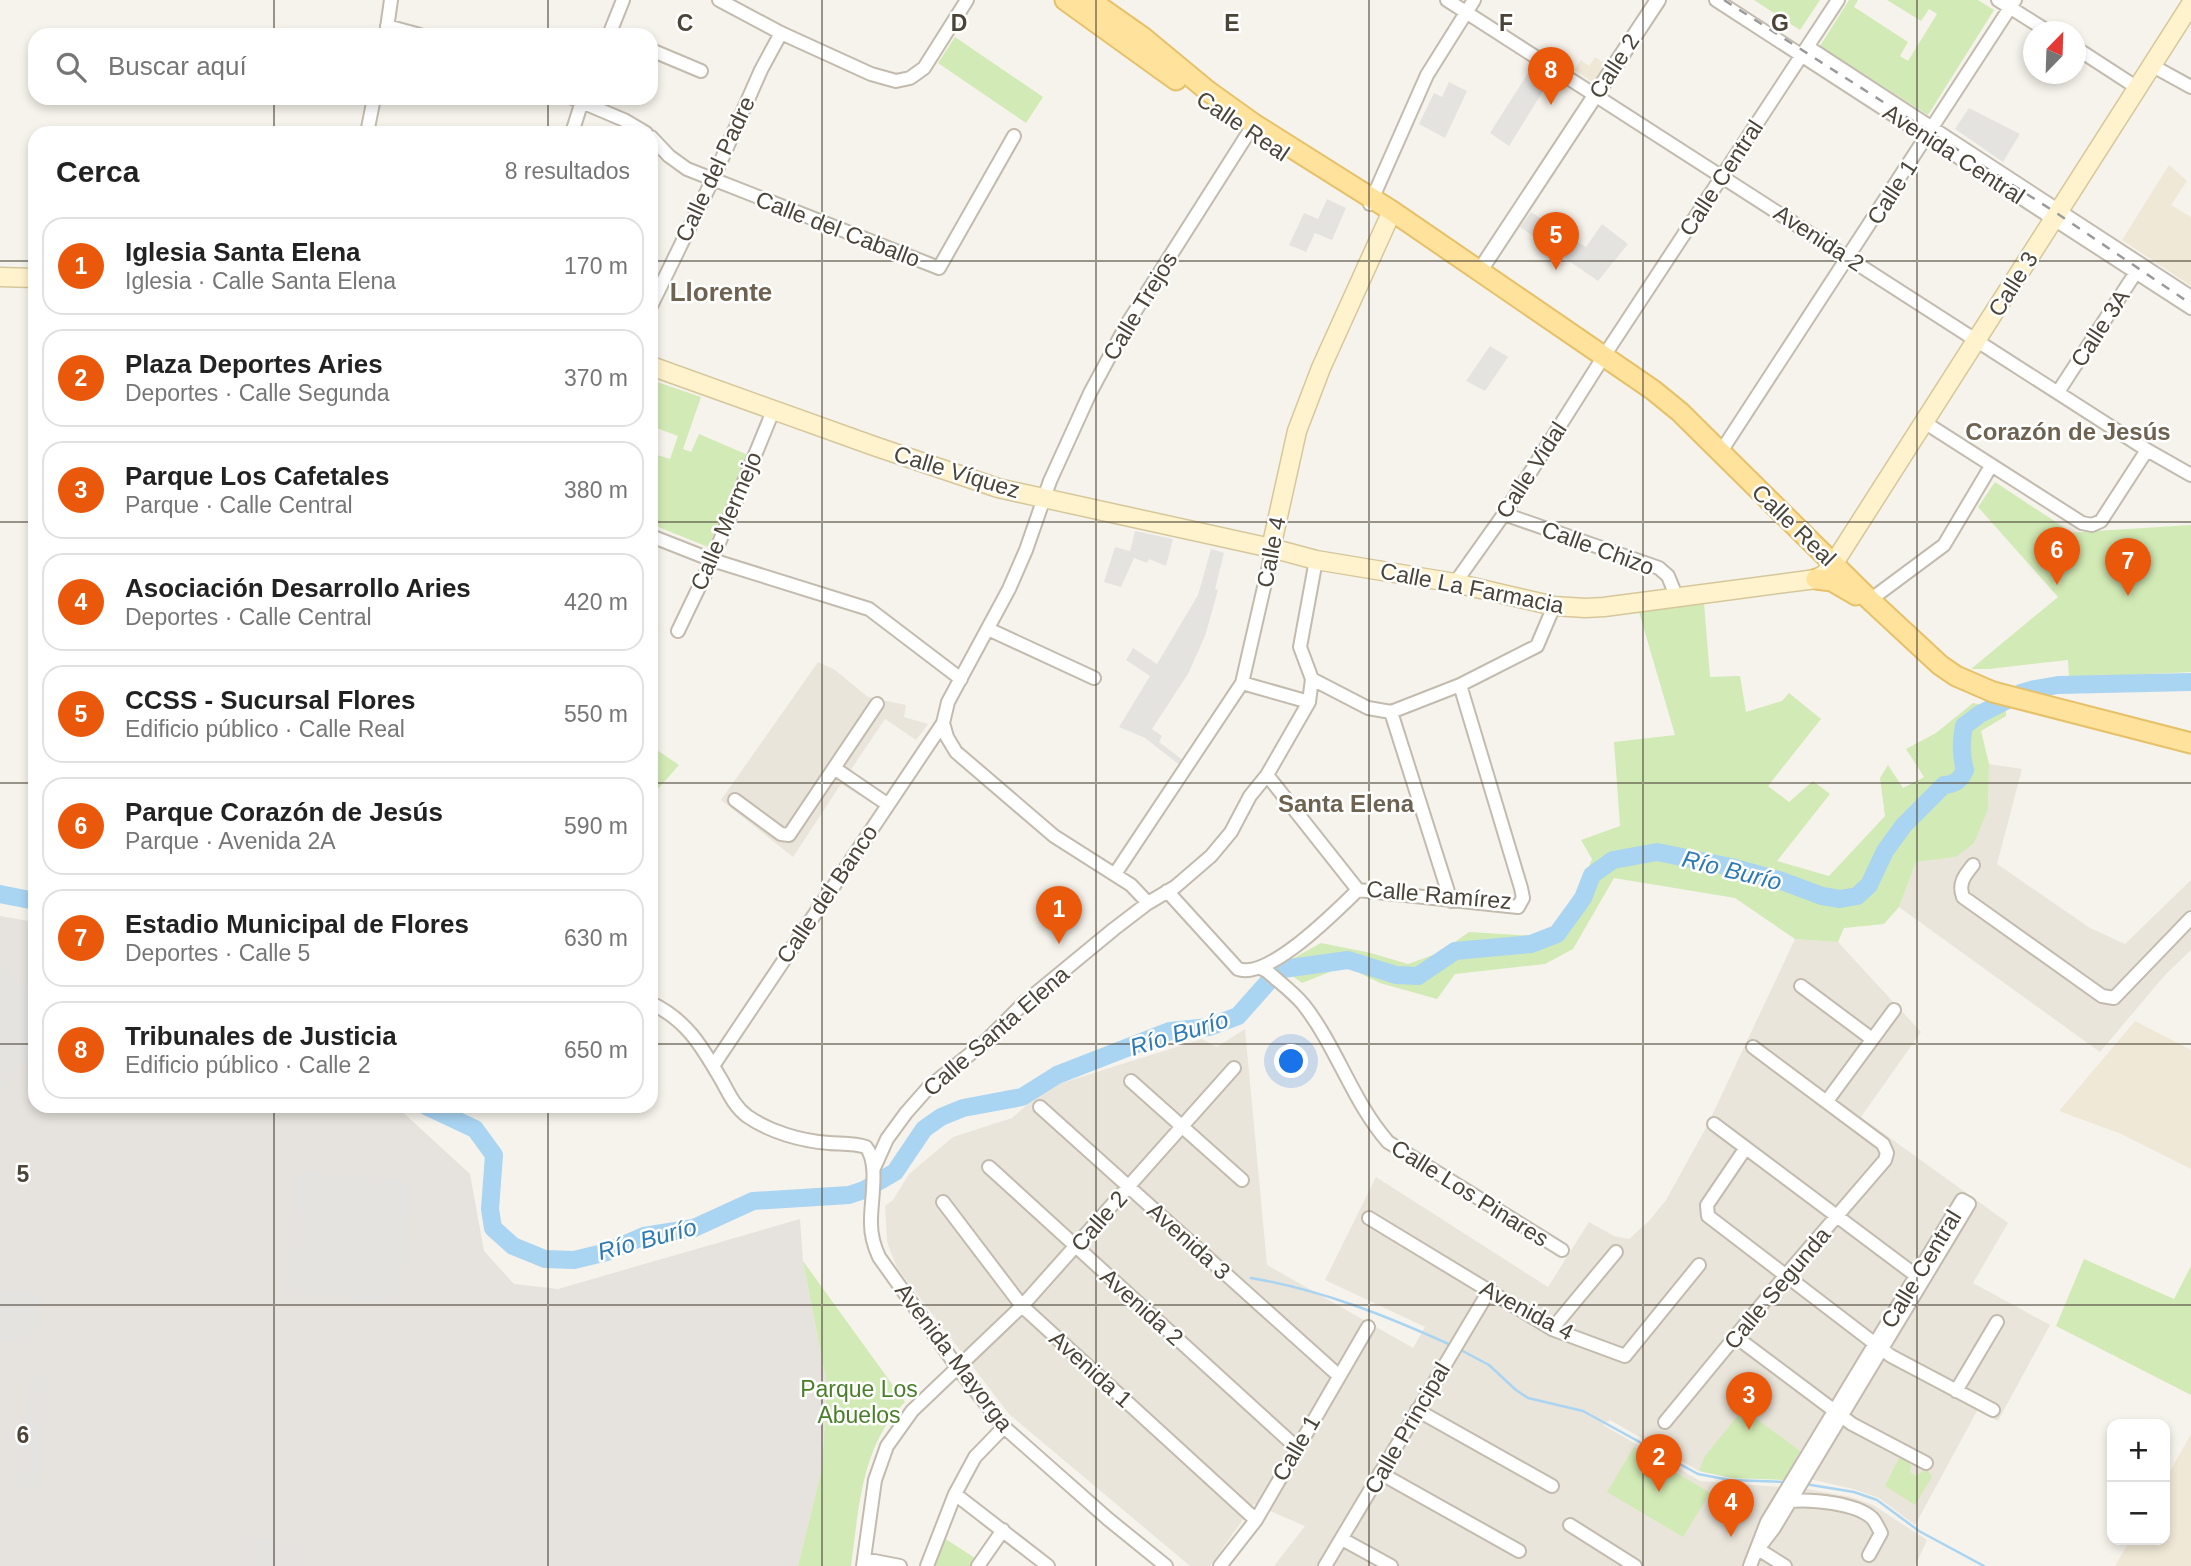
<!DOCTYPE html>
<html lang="es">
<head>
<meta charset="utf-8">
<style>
  body { margin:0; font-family:Helvetica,sans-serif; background:#f6f6f6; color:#222 }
  .controls { position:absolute; right:21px; bottom:21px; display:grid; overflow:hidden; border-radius:14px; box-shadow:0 4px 10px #0003 }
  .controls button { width:63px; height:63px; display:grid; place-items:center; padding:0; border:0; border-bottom:2px solid #e0e0e0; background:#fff; color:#222; font:35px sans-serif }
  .compass { position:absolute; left:2023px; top:21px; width:63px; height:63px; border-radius:50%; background:#fff; box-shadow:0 4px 10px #0003; rotate:23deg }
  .you { position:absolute; left:1292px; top:1062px; width:24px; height:24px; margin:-18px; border:5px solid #fff; border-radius:50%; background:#1a73e8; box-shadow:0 0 0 10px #1a73e833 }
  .badge { display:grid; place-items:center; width:46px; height:46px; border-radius:50%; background:#ea580c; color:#fff; font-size:23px; font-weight:700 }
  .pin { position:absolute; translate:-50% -58px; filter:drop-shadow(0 2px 4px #0008) }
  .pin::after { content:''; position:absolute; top:37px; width:24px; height:21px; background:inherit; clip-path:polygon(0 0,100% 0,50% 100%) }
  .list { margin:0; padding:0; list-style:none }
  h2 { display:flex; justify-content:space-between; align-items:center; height:91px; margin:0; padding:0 28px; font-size:30px }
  h2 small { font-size:23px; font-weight:400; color:#767676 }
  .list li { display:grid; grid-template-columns:46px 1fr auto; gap:21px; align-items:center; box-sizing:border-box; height:98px; margin:0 14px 14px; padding:0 14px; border:2px solid #e0e0e0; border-radius:21px }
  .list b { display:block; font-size:26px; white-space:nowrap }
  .list p { margin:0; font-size:23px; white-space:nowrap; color:#767676 }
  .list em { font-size:23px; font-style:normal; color:#767676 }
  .icon { flex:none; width:38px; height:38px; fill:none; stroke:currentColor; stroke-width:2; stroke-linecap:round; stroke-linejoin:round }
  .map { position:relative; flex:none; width:2191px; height:1566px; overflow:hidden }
  .search { position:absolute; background:#fff; box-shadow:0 4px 10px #0003; left:28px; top:28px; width:630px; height:77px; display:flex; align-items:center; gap:18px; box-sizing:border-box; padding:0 24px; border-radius:21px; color:#767676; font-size:26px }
  .panel { position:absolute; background:#fff; box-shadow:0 4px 10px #0003; left:28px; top:126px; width:630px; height:987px; border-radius:21px }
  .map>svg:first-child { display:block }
  .residential { fill:#eae5da }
  .industrial { fill:#e6e2dd }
  .education { fill:#efe8d6 }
  .green { fill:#d2eab5 }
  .parking { fill:#e5e3e0 }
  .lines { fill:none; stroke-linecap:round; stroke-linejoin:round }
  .stream { stroke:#a9d4f2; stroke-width:2.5 }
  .river { stroke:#a9d4f2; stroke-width:18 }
  .minor-casing { stroke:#c2bbae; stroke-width:16 }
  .tertiary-casing { stroke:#c2bbae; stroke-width:18 }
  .secondary-casing { stroke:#d6c79b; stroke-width:21 }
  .primary-casing { stroke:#e6c16a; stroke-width:23 }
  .minor { stroke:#fff; stroke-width:12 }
  .tertiary { stroke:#fff; stroke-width:14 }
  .secondary { stroke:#fff3cd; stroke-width:18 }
  .primary { stroke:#ffe39c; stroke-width:19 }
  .rail { stroke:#9a9a9a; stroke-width:2.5; stroke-dasharray:9 9; stroke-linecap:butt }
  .grid { fill:none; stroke:#4b4439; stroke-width:2; stroke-opacity:0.55 }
  .labels { text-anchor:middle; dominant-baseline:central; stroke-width:5; stroke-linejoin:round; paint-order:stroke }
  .street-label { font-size:23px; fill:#4b4439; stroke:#fff }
  .park-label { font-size:23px; fill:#4a7f2a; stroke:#fff }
  .neighbourhood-label { font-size:24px; font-weight:bold; fill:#6e6250; stroke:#fff }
  .water-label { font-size:24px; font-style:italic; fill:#2e7ab2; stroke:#fff }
  .quarter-label { font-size:26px; font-weight:bold; fill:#6e6250; stroke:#fff }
  .grid-label { font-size:23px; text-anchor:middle; font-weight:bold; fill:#4b4439; stroke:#fff; stroke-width:5; stroke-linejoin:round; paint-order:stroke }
</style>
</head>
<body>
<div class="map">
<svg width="2191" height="1566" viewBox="0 0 2191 1566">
  <rect width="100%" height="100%" fill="#f6f3ec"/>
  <path class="residential" d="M818 662 835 670 868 697 906 705 904 717 928 724 916 740 885 719 850 771 881 792 873 804 841 784 793 857 721 800Z
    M1989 764 2022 769 1997 864 2090 928 2125 944 2191 880V950L2165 975 2100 1052 1899 907 1916 862 1956 857 1988 809Z
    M1795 939 1838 942 1921 1032 1861 1117 2008 1223 1973 1283 2050 1325 1998 1421 1977 1411 1915 1525 1879 1498 1853 1489 1814 1480 1732 1478 1699 1471 1610 1420 1603 1425 1700 1481 1807 1489 1851 1497 1873 1505 1927 1540 1915 1566H1274L1305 1526 1254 1504 1210 1566H1190L1009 1414 897 1268 887 1242 885 1206 893 1200 909 1174 953 1137 1012 1118 1046 1088 1202 1039 1217 1047 1245 1029 1267 1265 1413 1348 1425 1327 1325 1280 1376 1177 1548 1287 1589 1222 1614 1236 1629 1239 1650 1220 1666 1200 1707 1126Z"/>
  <path class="industrial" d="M0 916 35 922V1106H396L470 1174 484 1251 514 1284 558 1289 800 1219 803 1261 827 1385 822 1468 798 1566H0Z"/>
  <path class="education" d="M1595 57 1606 64 1594 83 1574 70 1581 60 1589 66Z
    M2169 165 2187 181 2171 205 2191 217V286L2122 240Z
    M2135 1021 2191 1050V1169L2121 1134 2059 1111Z
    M2191 1434V1566H2115L2130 1540H2165V1480Z"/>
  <path class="green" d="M1754 0H1820L1800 30Z
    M1849 0H1858L1854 7 1908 42 1900 56 1908 61 1937 14 1929 9 1921 21 1887 0H1978L1994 10 1928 115 1820 46Z
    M955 37 1043 97 1026 123 938 63Z
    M651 380 701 397 683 449 691 452 699 434 748 455 708 547 651 524V453L670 459 678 436 651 426Z
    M1995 482 2065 528 2064 533 2191 525V672L2069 678 2068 660 1989 669H1971L2058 597 1978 507Z
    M1704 603 1710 677 1740 676 1746 712 1782 701 1789 693 1821 719 1768 786 1789 802 1813 781 1830 794 1777 861 1829 876 1885 816 1880 778 1888 765 1903 788 1924 777 1906 749 1936 733 1973 703 2006 711V716L1981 731 1989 764 1988 809 1974 843 1956 857 1916 862 1899 907 1884 924 1844 928 1838 942 1795 939 1735 898 1614 878 1573 949 1545 964 1455 974 1437 999 1380 983 1345 966 1302 983 1279 966 1321 943 1371 953 1408 964 1441 952 1469 932 1535 936 1559 928 1568 916 1592 859 1581 840 1620 826 1614 742 1675 735 1639 612Z
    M651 746 679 765 651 797Z
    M2084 1259 2174 1299 2191 1266V1395L2056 1326Z
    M803 1261 905 1402C861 1445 859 1509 851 1566H798L822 1468 827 1385Z
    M1743 1409 1800 1451 1784 1480 1732 1478 1699 1471 1705 1456Z
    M1634 1447 1710 1493 1683 1537 1607 1492Z
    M1900 1456 1911 1465 1910 1472 1916 1476 1923 1471H1928L1932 1477 1915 1505 1885 1486Z
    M941 1536 975 1558 970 1566H930Z"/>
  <path class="parking" d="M1531 68 1550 80 1509 146 1490 133Z
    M1449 82 1467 91 1445 138 1419 124 1434 93 1442 97Z
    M1969 108 2020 134 2003 162 1955 129Z
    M1327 199 1346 208 1332 240 1315 233 1306 252 1289 245 1304 213 1318 219Z
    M1531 212 1586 247 1602 224 1628 244 1598 281 1520 227Z
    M1490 346 1508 357 1485 391 1466 381Z
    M1135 531 1173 539 1166 566 1149 559 1147 563 1134 558 1121 587 1104 582 1115 547 1130 551Z
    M1211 549 1224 553 1215 589 1218 590 1205 636 1188 674 1152 729 1162 736 1159 742 1184 761 1181 766 1145 738 1119 727 1150 676 1126 660 1133 648 1157 664 1198 595Z
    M1 967 35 996V1050L0 1091Z
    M296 1171 408 1180 403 1303 286 1294Z
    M0 1290 40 1294 35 1343 0 1339Z
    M29 1373 49 1375 37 1489 16 1487Z
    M244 1536 303 1545 301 1566H242Z"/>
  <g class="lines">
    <path class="stream" d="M1251 1278C1322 1290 1387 1316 1453 1346
      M1459 1349 1489 1365 1516 1390 1528 1398 1583 1411 1698 1474 1730 1480 1785 1482
      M1805 1484 1854 1492 1877 1500 1919 1531 1984 1566"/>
    <path class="river" d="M0 894 35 901
      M426 1106 475 1129 494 1155 490 1209 493 1228 513 1246 545 1259 574 1260 607 1252 644 1236 694 1228 753 1201 849 1195 864 1190 895 1172 924 1129 941 1117 963 1108 1022 1097 1057 1075 1170 1031 1209 1027 1238 1016 1269 981 1283 969 1348 960 1396 975 1418 976 1455 951 1531 944 1557 934 1583 898 1592 875 1613 860 1657 852 1731 867 1779 880 1822 896 1840 899 1857 896 1869 885 1885 851 1904 825 1944 785C1956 784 1960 780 1965 770 1961 756 1961 741 1964 726L1980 714 2021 693 2035 689 2058 685 2191 682"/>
    <g class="minor-casing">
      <path id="minor" d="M719 0 781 33 871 74 896 81 910 78 924 68 967 0
        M1447 0 2002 357 2147 450 2191 475
        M1716 0 2191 308
        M1998 0 2049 32
        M387 26 420 35
        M386 35 391 0
        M609 35 623 0
        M1808 47 2191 297
        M2076 48 2136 87
        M651 50 701 71
        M2151 65 2191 87
        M572 98 624 120 646 133
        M367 133 374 98
        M572 133 583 98
        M651 137 669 156 687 169 939 268 1014 136
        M1370 204 1427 75 1474 0
        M651 306 713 179 761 70 781 33
        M2058 392 2140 266
        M1924 422 2082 523 2092 525 2101 521 2147 450
        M1720 453 2015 0
        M1504 514 1659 568 1668 576 1677 598
        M651 536 712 560 869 609 961 679
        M1455 583 1504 514 1604 356 1838 0
        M1870 600 1944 545 1991 466
        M988 629 1094 678
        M678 631 712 560 773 411
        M1312 679 1368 708 1391 712 1460 685 1537 646 1554 606
        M1242 683 1309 702
        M1391 712 1451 901
        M834 768 887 804
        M1267 775 1358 890 1518 907 1523 898 1521 888 1460 685
        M735 800 781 834 789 835 877 704
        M1973 865C1964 876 1958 884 1963 897L2102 996 2114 998 2191 918
        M1115 874 1242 683 1270 561 1271 548
        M1167 891 1238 969C1269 980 1336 911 1358 890
        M1148 903 1131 885 1054 836 956 752 947 737 943 723 948 702 1009 589 1026 550 1050 481 1090 393 1127 324 1254 124
        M1260 968 1267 971C1279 982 1293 992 1303 1004 1337 1047 1352 1101 1388 1142L1562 1250
        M1801 986 1872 1039
        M651 1003C688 1021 702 1047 722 1081 729 1094 735 1107 747 1116 770 1132 801 1141 829 1143 841 1144 854 1143 866 1147 880 1164 870 1203 871 1224 871 1236 874 1246 879 1257L958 1368 1004 1427 1108 1519 1166 1566
        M713 1066 943 723
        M1131 1081 1242 1180
        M1827 1101 1894 1010
        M1040 1107 1338 1375
        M1714 1124 1922 1280
        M1745 1149 1707 1205 1708 1216 1891 1356 1993 1410
        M989 1167 1296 1447
        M874 1168 887 1139 906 1113 928 1088 985 1042 1023 1004 1114 929 1148 903 1175 887 1211 856 1231 832 1250 796 1267 775 1309 702 1312 679 1300 647 1316 560
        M943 1202 1022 1306 1256 1520
        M1369 1218 1552 1329 1625 1356 1699 1265
        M1552 1329 1616 1252
        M1736 1337 1852 1424 1926 1463
        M1956 1391 1997 1322
        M1417 1410 1552 1486
        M1665 1422 1786 1275 1885 1160 1887 1153 1883 1144 1753 1047
        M1380 1473 1519 1551
        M955 1494 1048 1566
        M1790 1501C1811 1499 1856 1503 1872 1518 1876 1522 1878 1528 1881 1533L1869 1555
        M1570 1525 1635 1566
        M1342 1539 1391 1566
        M1758 1549 1785 1566
        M864 1559 900 1566
        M863 1566 875 1480 887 1446 912 1411 1022 1306 1234 1068
        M927 1566 955 1494 975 1457 1004 1427
        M978 1566 1003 1530
        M1220 1566 1256 1520 1368 1327
        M1325 1566 1489 1291
        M1750 1566 1767 1522 1962 1200 1969 1204 1774 1528 1758 1549"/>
    </g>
    <g class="tertiary-casing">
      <path id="tertiary" d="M1479 272 1658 0"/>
    </g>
    <g class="secondary-casing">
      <path id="secondary" d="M0 277 35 278
        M651 366 874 446 998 488 1271 548 1316 560 1455 583 1554 606 1585 608 1604 607 1816 579 1825 574 1834 563 2191 4
        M1271 548 1297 431 1321 368 1392 211"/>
    </g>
    <g class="primary-casing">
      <path id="primary" d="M1065 0 1176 80
        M1090 0 1144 38 1208 91 1254 124 1392 211 1653 390 1680 412 1870 600 1940 665 1956 676 1993 692 2191 743
        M1816 579 1832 581 1856 595"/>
    </g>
    <use href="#minor" class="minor"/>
    <use href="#tertiary" class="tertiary"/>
    <use href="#secondary" class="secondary"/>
    <use href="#primary" class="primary"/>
    <path class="rail" d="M1724 0 2058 214 2191 304"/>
  </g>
  <path class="grid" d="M274 0V35M548 0V35M822 0V1566M1096 0V1566M1369 0V1566M1643 0V1566M1917 0V1566M274 98V133M548 98V133M0 261H35M651 261H2191M0 522H35M651 522H2191M0 783H35M651 783H2191M0 1044H35M651 1044H2191M274 1106V1566M548 1106V1566M0 1305H2191"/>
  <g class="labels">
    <g class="street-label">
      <text transform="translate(1614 66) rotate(-57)">Calle 2</text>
      <text transform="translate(1243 126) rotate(34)">Calle Real</text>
      <text transform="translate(1954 154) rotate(33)">Avenida Central</text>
      <text transform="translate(715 169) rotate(-65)">Calle del Padre</text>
      <text transform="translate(1721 178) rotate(-57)">Calle Central</text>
      <text transform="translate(1892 192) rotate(-57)">Calle 1</text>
      <text transform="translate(838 229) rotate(21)">Calle del Caballo</text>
      <text transform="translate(1819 238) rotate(33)">Avenida 2</text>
      <text transform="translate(2013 284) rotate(-58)">Calle 3</text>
      <text transform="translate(1140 306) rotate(-59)">Calle Trejos</text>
      <text transform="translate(2100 328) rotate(-57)">Calle 3A</text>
      <text transform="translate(1531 470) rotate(-57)">Calle Vidal</text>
      <text transform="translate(957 472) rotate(17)">Calle Víquez</text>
      <text transform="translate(726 521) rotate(-67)">Calle Mermejo</text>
      <text transform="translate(1794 525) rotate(44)">Calle Real</text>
      <text transform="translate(1598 548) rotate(20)">Calle Chizo</text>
      <text transform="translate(1271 552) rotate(-79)">Calle 4</text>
      <text transform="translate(1472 588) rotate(11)">Calle La Farmacia</text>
      <text transform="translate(827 894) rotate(-56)">Calle del Banco</text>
      <text transform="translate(1439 895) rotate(5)">Calle Ramírez</text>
      <text transform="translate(996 1031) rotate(-41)">Calle Santa Elena</text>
      <text transform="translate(1470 1193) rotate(32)">Calle Los Pinares</text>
      <text transform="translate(1099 1221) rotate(-49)">Calle 2</text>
      <text transform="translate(1189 1241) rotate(42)">Avenida 3</text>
      <text transform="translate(1921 1269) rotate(-59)">Calle Central</text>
      <text transform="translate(1777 1288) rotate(-50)">Calle Segunda</text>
      <text transform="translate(1142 1307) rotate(42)">Avenida 2</text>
      <text transform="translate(1527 1310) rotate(28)">Avenida 4</text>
      <text transform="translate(954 1357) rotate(53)">Avenida Mayorga</text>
      <text transform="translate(1091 1369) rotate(42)">Avenida 1</text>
      <text transform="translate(1407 1428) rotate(-60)">Calle Principal</text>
      <text transform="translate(1296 1448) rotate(-60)">Calle 1</text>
    </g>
    <g class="park-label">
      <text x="859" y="1389">Parque Los<tspan x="859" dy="26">Abuelos</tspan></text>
    </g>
    <g class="neighbourhood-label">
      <text x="2068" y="431">Corazón de Jesús</text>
      <text x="1346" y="803">Santa Elena</text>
    </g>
    <g class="water-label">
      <text transform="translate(1732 870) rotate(14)">Río Burío</text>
      <text transform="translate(1179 1033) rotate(-17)">Río Burío</text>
      <text transform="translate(647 1239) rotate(-15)">Río Burío</text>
    </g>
    <g class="quarter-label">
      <text x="721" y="292">Llorente</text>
    </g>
  </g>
  <g class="grid-label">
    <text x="685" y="31">C</text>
    <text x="959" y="31">D</text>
    <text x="1232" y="31">E</text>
    <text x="1506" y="31">F</text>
    <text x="1780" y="31">G</text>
    <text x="23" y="1182">5</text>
    <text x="23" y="1443">6</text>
  </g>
</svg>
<div class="controls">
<button>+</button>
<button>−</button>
</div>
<svg class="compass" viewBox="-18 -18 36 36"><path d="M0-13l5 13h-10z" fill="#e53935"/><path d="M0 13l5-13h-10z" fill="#767676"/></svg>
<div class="you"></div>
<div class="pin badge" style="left:1059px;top:944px">1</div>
<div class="pin badge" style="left:1659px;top:1492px">2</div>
<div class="pin badge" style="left:1749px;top:1430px">3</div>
<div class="pin badge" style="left:1731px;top:1537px">4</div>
<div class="pin badge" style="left:1556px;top:270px">5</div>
<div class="pin badge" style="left:2057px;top:585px">6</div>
<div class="pin badge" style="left:2128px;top:596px">7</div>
<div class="pin badge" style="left:1551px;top:105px">8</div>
<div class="search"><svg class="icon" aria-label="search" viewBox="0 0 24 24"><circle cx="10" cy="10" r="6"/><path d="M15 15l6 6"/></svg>Buscar aquí</div>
<section class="panel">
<h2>Cerca<small>8 resultados</small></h2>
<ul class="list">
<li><span class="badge">1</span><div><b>Iglesia Santa Elena</b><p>Iglesia · Calle Santa Elena</p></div><em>170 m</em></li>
<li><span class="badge">2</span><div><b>Plaza Deportes Aries</b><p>Deportes · Calle Segunda</p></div><em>370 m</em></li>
<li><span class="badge">3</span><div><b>Parque Los Cafetales</b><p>Parque · Calle Central</p></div><em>380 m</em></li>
<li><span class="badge">4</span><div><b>Asociación Desarrollo Aries</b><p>Deportes · Calle Central</p></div><em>420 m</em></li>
<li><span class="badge">5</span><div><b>CCSS - Sucursal Flores</b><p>Edificio público · Calle Real</p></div><em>550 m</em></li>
<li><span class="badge">6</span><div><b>Parque Corazón de Jesús</b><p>Parque · Avenida 2A</p></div><em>590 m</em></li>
<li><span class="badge">7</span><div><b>Estadio Municipal de Flores</b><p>Deportes · Calle 5</p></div><em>630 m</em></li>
<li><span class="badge">8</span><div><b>Tribunales de Justicia</b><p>Edificio público · Calle 2</p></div><em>650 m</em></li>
</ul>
</section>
</div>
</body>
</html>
